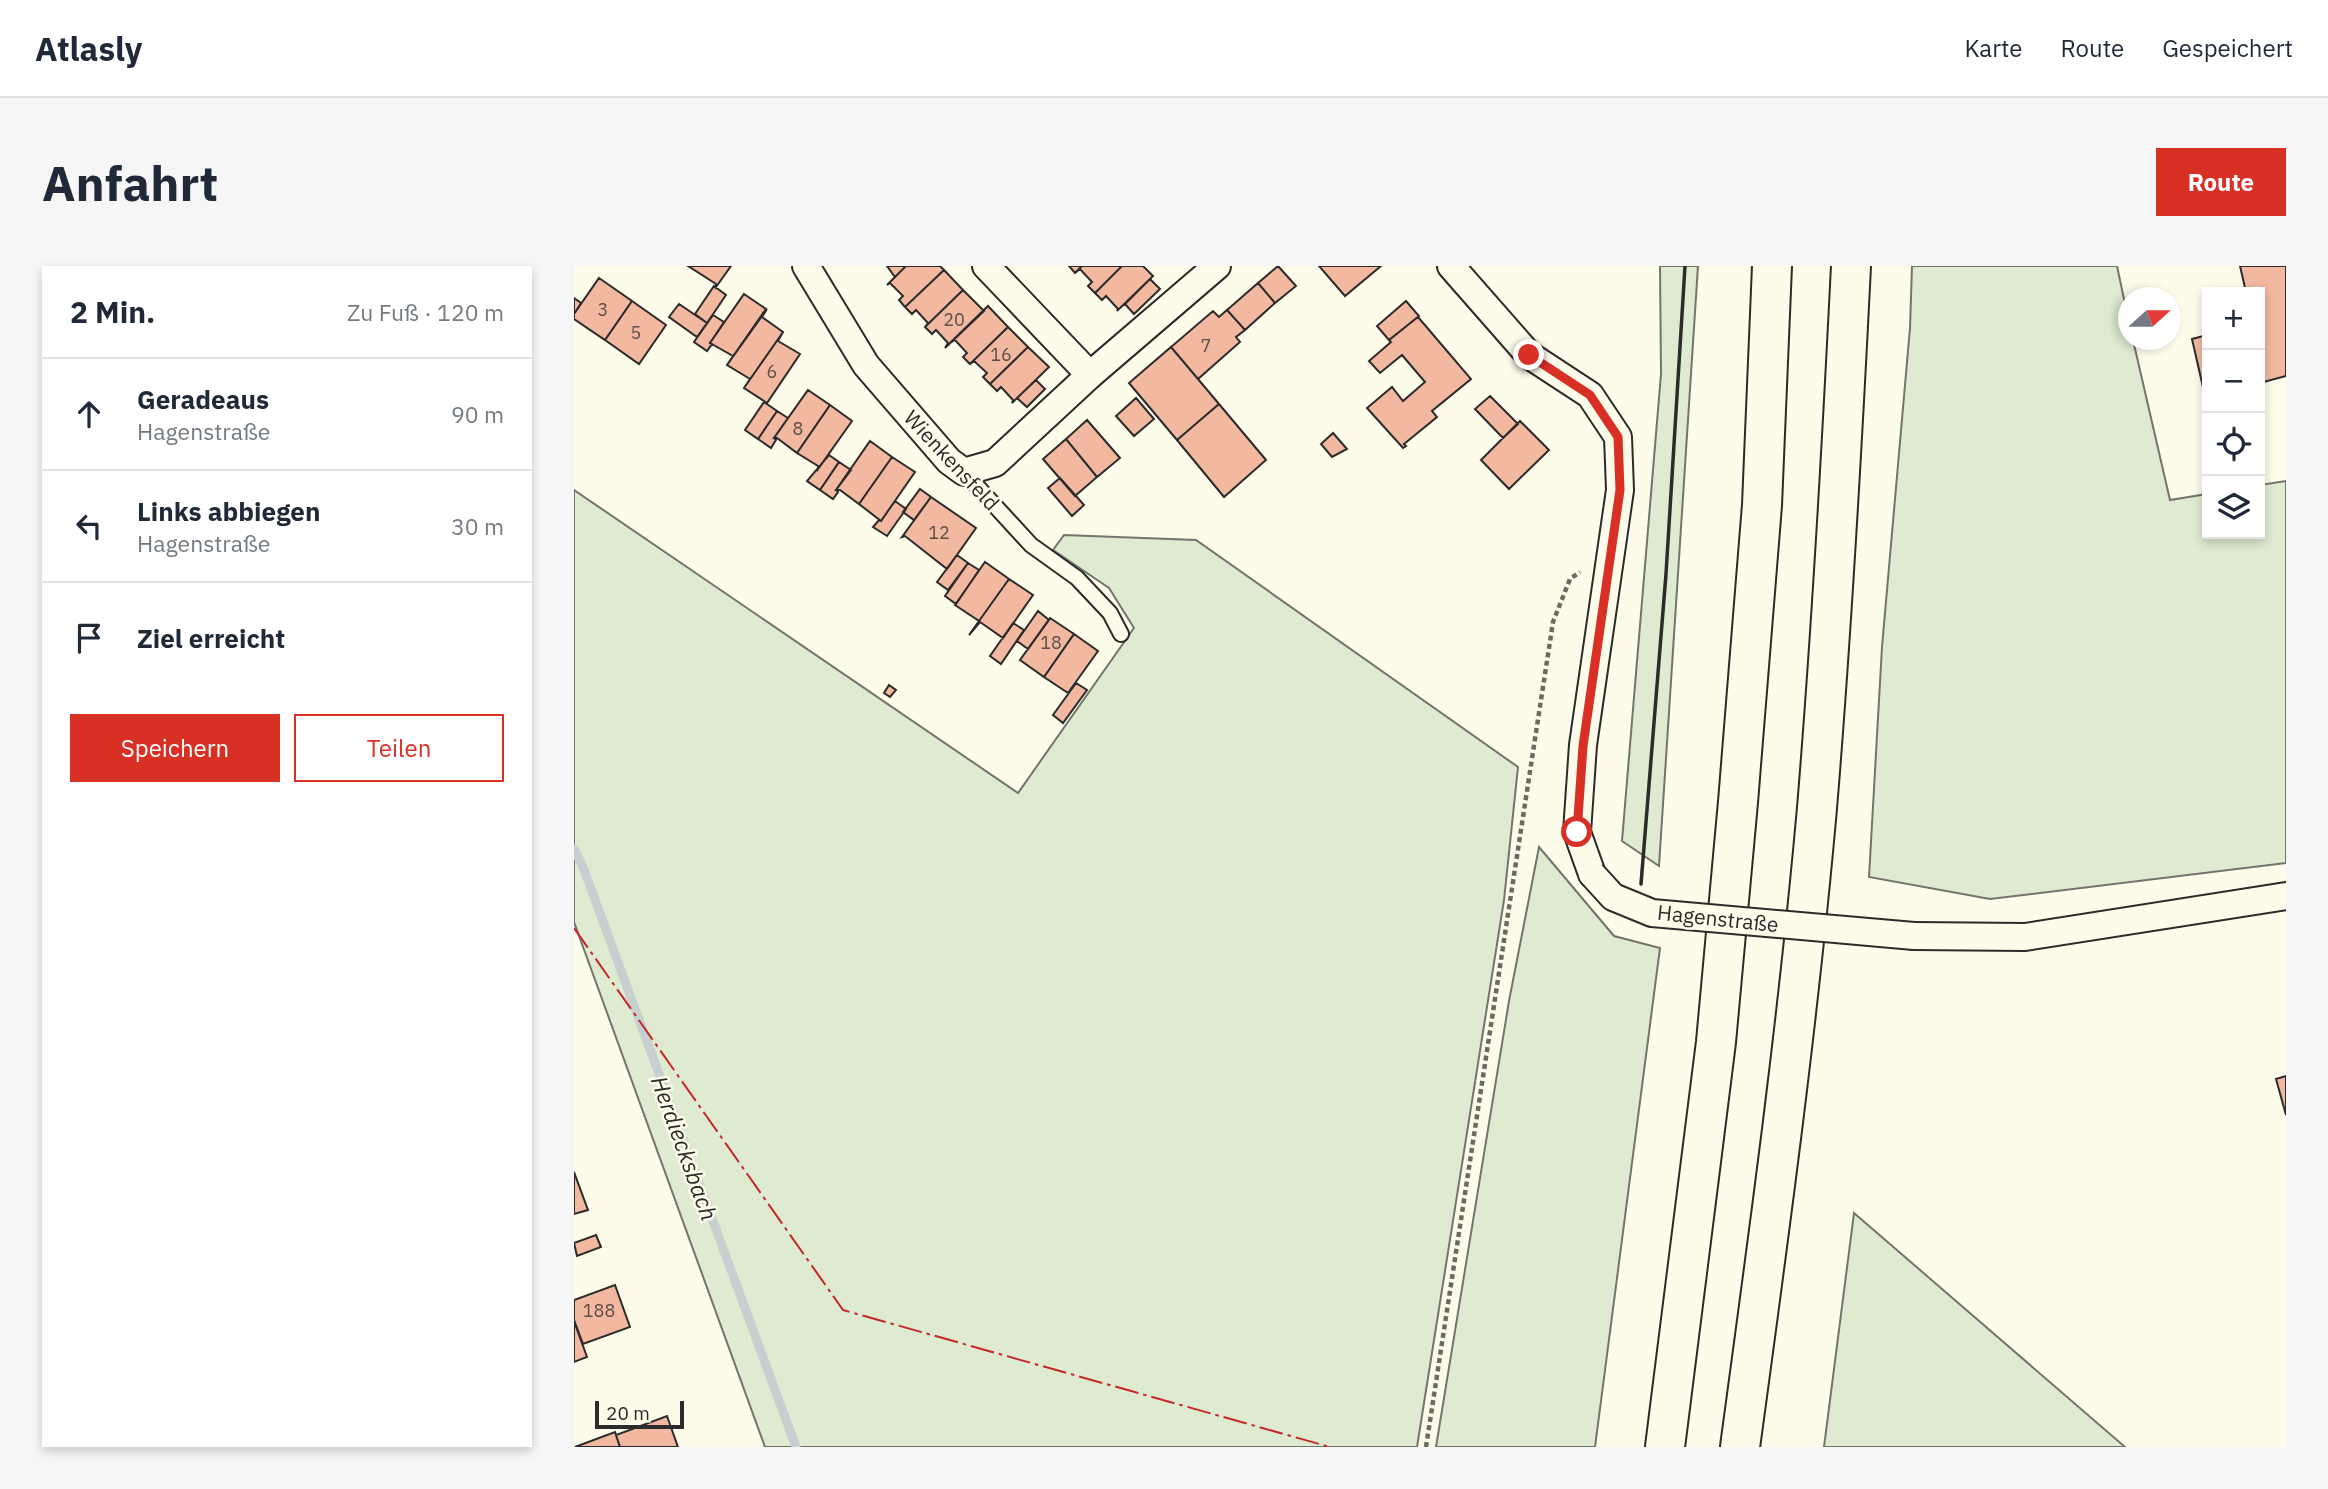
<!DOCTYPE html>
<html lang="de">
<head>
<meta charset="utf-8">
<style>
  body { margin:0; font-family:"IBM Plex Sans",sans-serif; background:#f6f6f7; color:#1f2937 }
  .controls { position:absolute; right:21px; top:21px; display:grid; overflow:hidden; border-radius:0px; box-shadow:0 4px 10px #0003 }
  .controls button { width:63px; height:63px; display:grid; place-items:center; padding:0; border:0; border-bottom:2px solid #e0e1e3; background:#fff; color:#1f2937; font:35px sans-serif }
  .compass { position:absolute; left:1544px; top:21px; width:63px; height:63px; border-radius:50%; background:#fff; box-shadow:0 4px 10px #0003; rotate:69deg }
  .scale { position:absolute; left:21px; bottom:18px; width:89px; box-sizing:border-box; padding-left:7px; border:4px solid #2b2b2b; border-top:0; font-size:19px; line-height:24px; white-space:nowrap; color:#2b2b2b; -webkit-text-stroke:5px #fdfbea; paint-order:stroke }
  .stop { position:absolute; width:21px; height:21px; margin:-16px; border:5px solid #d93025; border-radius:50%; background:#fff }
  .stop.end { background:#d93025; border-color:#fff; box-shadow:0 2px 7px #0008 }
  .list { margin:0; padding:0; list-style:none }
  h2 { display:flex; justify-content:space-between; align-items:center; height:91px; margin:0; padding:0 28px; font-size:30px }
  h2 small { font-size:23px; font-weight:400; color:#747a83 }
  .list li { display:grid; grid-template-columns:46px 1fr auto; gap:21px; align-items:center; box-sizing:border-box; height:112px; padding:0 28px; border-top:2px solid #e0e1e3 }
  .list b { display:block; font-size:26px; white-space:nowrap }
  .list p { margin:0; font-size:23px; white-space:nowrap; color:#747a83 }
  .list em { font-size:23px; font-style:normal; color:#747a83 }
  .actions { display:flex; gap:14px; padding:21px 28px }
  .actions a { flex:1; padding:16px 0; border:2px solid #d93025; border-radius:0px; text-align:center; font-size:24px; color:#d93025 }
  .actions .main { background:#d93025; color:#fff }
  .icon { flex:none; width:38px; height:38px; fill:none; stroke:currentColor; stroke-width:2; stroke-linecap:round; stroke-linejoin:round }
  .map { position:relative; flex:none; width:1712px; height:1181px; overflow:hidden; border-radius:0px }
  header { display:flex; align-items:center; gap:42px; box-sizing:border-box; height:98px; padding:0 35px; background:#fff; border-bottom:2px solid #e0e1e3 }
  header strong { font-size:33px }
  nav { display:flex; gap:38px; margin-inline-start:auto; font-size:24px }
  .intro { display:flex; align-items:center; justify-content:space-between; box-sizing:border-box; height:168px; padding:0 42px }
  h1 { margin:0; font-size:49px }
  .button { padding:18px 32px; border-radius:0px; background:#d93025; color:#fff; font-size:24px; font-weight:700 }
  main { display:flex; gap:42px; padding:0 42px }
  aside { flex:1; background:#fff; border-radius:0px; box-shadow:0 4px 10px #0003 }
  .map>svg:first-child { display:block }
  .green { fill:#deebd1; stroke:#74746e; stroke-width:2 }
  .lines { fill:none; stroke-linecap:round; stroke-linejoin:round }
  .stream { stroke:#c7d0d0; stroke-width:9 }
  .building { fill:#f2b8a0; stroke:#2b2b2b; stroke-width:2 }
  .service-casing { stroke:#2b2b2b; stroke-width:18 }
  .minor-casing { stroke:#2b2b2b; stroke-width:30 }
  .motorway-casing { stroke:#2b2b2b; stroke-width:42 }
  .path { stroke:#6a6964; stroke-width:4.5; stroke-dasharray:5 3.5; stroke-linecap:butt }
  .service { stroke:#fdfbea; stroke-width:14 }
  .minor { stroke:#fdfbea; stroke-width:26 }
  .motorway { stroke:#fdfbea; stroke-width:38 }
  .minor-bridge-casing { stroke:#2b2b2b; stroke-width:30; stroke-linecap:butt }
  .minor-bridge { stroke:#fdfbea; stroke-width:26 }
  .wall { stroke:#2b2b2b; stroke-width:3.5 }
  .power { stroke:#c62828; stroke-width:2; stroke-dasharray:24 5 3.5 5; stroke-linecap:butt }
  .route { stroke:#d93025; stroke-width:9 }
  .labels { text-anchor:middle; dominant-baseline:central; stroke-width:5; stroke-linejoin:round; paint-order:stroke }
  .number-label { font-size:18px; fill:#5d4e48 }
  .street-label { font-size:21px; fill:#2b2b2b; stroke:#fdfbea }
  .water-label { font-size:23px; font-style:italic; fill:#2b2b2b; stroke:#fdfbea }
</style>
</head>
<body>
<header>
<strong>Atlasly</strong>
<nav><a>Karte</a><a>Route</a><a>Gespeichert</a></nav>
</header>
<div class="intro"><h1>Anfahrt</h1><a class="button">Route</a></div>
<main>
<aside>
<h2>2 Min.<small>Zu Fuß · 120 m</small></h2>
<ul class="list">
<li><svg class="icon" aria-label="ahead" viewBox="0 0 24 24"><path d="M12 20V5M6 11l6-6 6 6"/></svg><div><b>Geradeaus</b><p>Hagenstraße</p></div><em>90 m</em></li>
<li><svg class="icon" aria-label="left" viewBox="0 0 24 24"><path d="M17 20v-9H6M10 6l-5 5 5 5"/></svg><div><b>Links abbiegen</b><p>Hagenstraße</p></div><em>30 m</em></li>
<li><svg class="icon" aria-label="arrive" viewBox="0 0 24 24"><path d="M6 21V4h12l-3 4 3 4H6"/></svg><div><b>Ziel erreicht</b></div></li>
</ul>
<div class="actions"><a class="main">Speichern</a><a>Teilen</a></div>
</aside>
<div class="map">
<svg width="1712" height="1181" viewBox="0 0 1712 1181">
  <rect width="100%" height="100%" fill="#fdfbea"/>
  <path class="green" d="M1086 0H1124L1085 600 1048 575 1087 108Z
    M1338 0H1543L1554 52V74H1559L1596 234 1633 228V268H1686V219L1712 215V597L1416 633 1295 611 1308 381 1336 62Z
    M0 224 444 527 560 362 535 322 479 284 490 269 622 274 944 501 930 634 843 1181H191L0 656Z
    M965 581 1040 670 1086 682 1021 1181H862L935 735Z
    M1280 947 1551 1181H1250Z"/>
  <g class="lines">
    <path class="stream" d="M0 583 9 601 222 1181"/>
  </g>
  <path class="building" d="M114 0H157L142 21V18Z
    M313 0H332L321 11Z
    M332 0H366L370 4 331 41 325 34 329 30 316 17 313 19Z
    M495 0H508L501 7Z
    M508 0H548L521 27 514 20 518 16 506 3 501 7Z
    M548 0H569L579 10 543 45 544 43 532 30 528 34 521 27Z
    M704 0 722 20 701 37 684 17Z
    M745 0H807L771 30Z
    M1666 0H1712V110L1686 117V26H1672Z
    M370 4 389 24 351 61 354 57 342 44 338 48 331 41Z
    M25 12 58 35 31 74 0 53V48Z
    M576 13 586 23 560 48 551 38Z
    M684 17 701 37 671 64 653 44Z
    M140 20 152 29 133 57 121 48Z
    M389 24 410 45 371 82 374 77 362 64 358 68 351 61Z
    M170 28 192 43 153 99 159 90 136 77Z
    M0 32 7 37 0 48Z
    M58 35 92 59 65 98 31 74Z
    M832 35 845 50 815 74 803 60Z
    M105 38 133 57 123 71 95 51Z
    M414 40 434 61 396 98 389 91 393 87 381 74 376 77Z
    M193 43 188 51 209 66 170 122 176 113 153 99Z
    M653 44 671 64 662 71 666 76 624 113 597 81 639 45 645 51Z
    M139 49 150 56 136 77 138 78 133 85 120 76Z
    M844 51 897 113 858 145 863 151 830 178 832 180 829 182 793 142 818 121 829 135 851 116 828 89 806 107 795 95 817 76 815 74Z
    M434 61 454 81 416 118 409 111 413 107 400 95 396 98Z
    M209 66 204 75 226 88 193 137 170 122Z
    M1633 69V129L1631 130 1618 73Z
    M454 81 475 101 438 137 439 134 427 121 423 125 416 118Z
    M597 81 645 138 603 174 555 117Z
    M462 114 471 123 453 141 443 132Z
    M234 124 256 139 223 187 203 172H200Z
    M916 130 944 158 929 172 901 143Z
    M562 132 580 153 560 170 542 150Z
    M190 136 203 145 184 173 171 164Z
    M645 138 692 194 650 231 603 174Z
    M256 139 278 155 244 203V200L223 187Z
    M203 145 214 152 200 172 202 174 197 182 184 173Z
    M513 154 546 192 523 211 492 173Z
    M946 155 975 184 935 223 907 194Z
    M759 167 773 183 758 191 747 178Z
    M492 173 523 211 501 230 469 193Z
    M296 175 318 191 285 238 266 224H262Z
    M255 189 265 196 246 224 233 215Z
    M318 191 341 206 307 255 285 238Z
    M265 196 277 204 262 224 264 226 259 233 246 224Z
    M486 212 510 239 498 250 474 222Z
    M346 223 357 231 340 254 329 246Z
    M357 231 402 262 373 303 331 270 328 271Z
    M321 235 332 243 313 270 299 261 305 254 307 255Z
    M383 289 394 297 374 324 363 316Z
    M411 296 435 313 395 369 405 355 381 339Z
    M394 297 405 304 382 338 371 330Z
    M435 313 459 329 429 372 406 356 395 369Z
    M464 345 475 354 454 383 443 375Z
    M476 352 500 368 470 411 446 394Z
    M439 357 450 364 427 398 416 390Z
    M500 368 524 385 494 427 470 411Z
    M502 417 513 424 489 457 479 449Z
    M315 419 322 424 316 431 310 427Z
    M1712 810V849L1702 813Z
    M0 906 14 944 0 948Z
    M22 969 27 981 3 990 0 977Z
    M41 1019 56 1061 9 1078 0 1054V1034Z
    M0 1055 13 1091 0 1096Z
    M93 1150 104 1181H46L42 1169Z
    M41 1166 46 1181H1Z"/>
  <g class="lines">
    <g class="service-casing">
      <path id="service" d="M390 206 457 279 503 312 536 347 547 368"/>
    </g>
    <g class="minor-casing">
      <path id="minor" d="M232 0 292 99 375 195 390 206 421 197 516 109 643 0
        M412 0 516 109
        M877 0 955 89 1016 129 1044 171 1046 224 1009 479 1003 566 1018 608
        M1340 670 1451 671 1712 630"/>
    </g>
    <g class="motorway-casing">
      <path id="motorway" d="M1091 1181 1142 776 1164 536 1188 239 1198 0
        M1166 1181C1195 968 1224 756 1243 542 1258 361 1268 181 1277 0"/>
    </g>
    <path class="path" d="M852 1181 979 356 996 313 1006 306"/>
    <use href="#service" class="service"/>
    <use href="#minor" class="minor"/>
    <use href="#motorway" class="motorway"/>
    <g class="minor-bridge-casing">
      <path id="minor-bridge" d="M1018 608 1039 631 1078 647 1340 670"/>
    </g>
    <use href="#minor-bridge" class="minor-bridge"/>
    <path class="wall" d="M1067 618 1092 308 1111 0"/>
    <path class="power" d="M0 662 269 1044 756 1181"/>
  </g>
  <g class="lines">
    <path class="route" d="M955 89 1016 129 1044 171 1046 224 1009 480 1003 566"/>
  </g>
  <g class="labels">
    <g class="number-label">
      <text x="29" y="43">3</text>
      <text x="380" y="53">20</text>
      <text x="62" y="66">5</text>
      <text x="632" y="79">7</text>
      <text x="427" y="88">16</text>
      <text x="198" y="105">6</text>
      <text x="224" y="162">8</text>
      <text x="365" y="266">12</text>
      <text x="477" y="376">18</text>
      <text x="25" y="1044">188</text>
    </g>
    <g class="street-label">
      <text transform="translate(378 194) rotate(47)">Wienkensfeld</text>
      <text transform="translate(1144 652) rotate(6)">Hagenstraße</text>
    </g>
    <g class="water-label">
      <text transform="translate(111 882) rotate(70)">Herdiecksbach</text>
    </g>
  </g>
</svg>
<div class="controls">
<button>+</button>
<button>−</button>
<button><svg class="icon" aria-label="locate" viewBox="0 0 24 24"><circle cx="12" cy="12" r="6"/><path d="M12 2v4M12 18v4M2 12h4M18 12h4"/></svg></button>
<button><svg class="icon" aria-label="layers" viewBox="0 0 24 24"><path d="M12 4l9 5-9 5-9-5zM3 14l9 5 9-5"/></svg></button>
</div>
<svg class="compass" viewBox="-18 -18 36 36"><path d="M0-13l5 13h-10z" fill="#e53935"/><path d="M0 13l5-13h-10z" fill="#747a83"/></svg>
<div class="scale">20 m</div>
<div class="stop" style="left:1003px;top:566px"></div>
<div class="stop end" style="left:955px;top:89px"></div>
</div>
</main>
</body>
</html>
